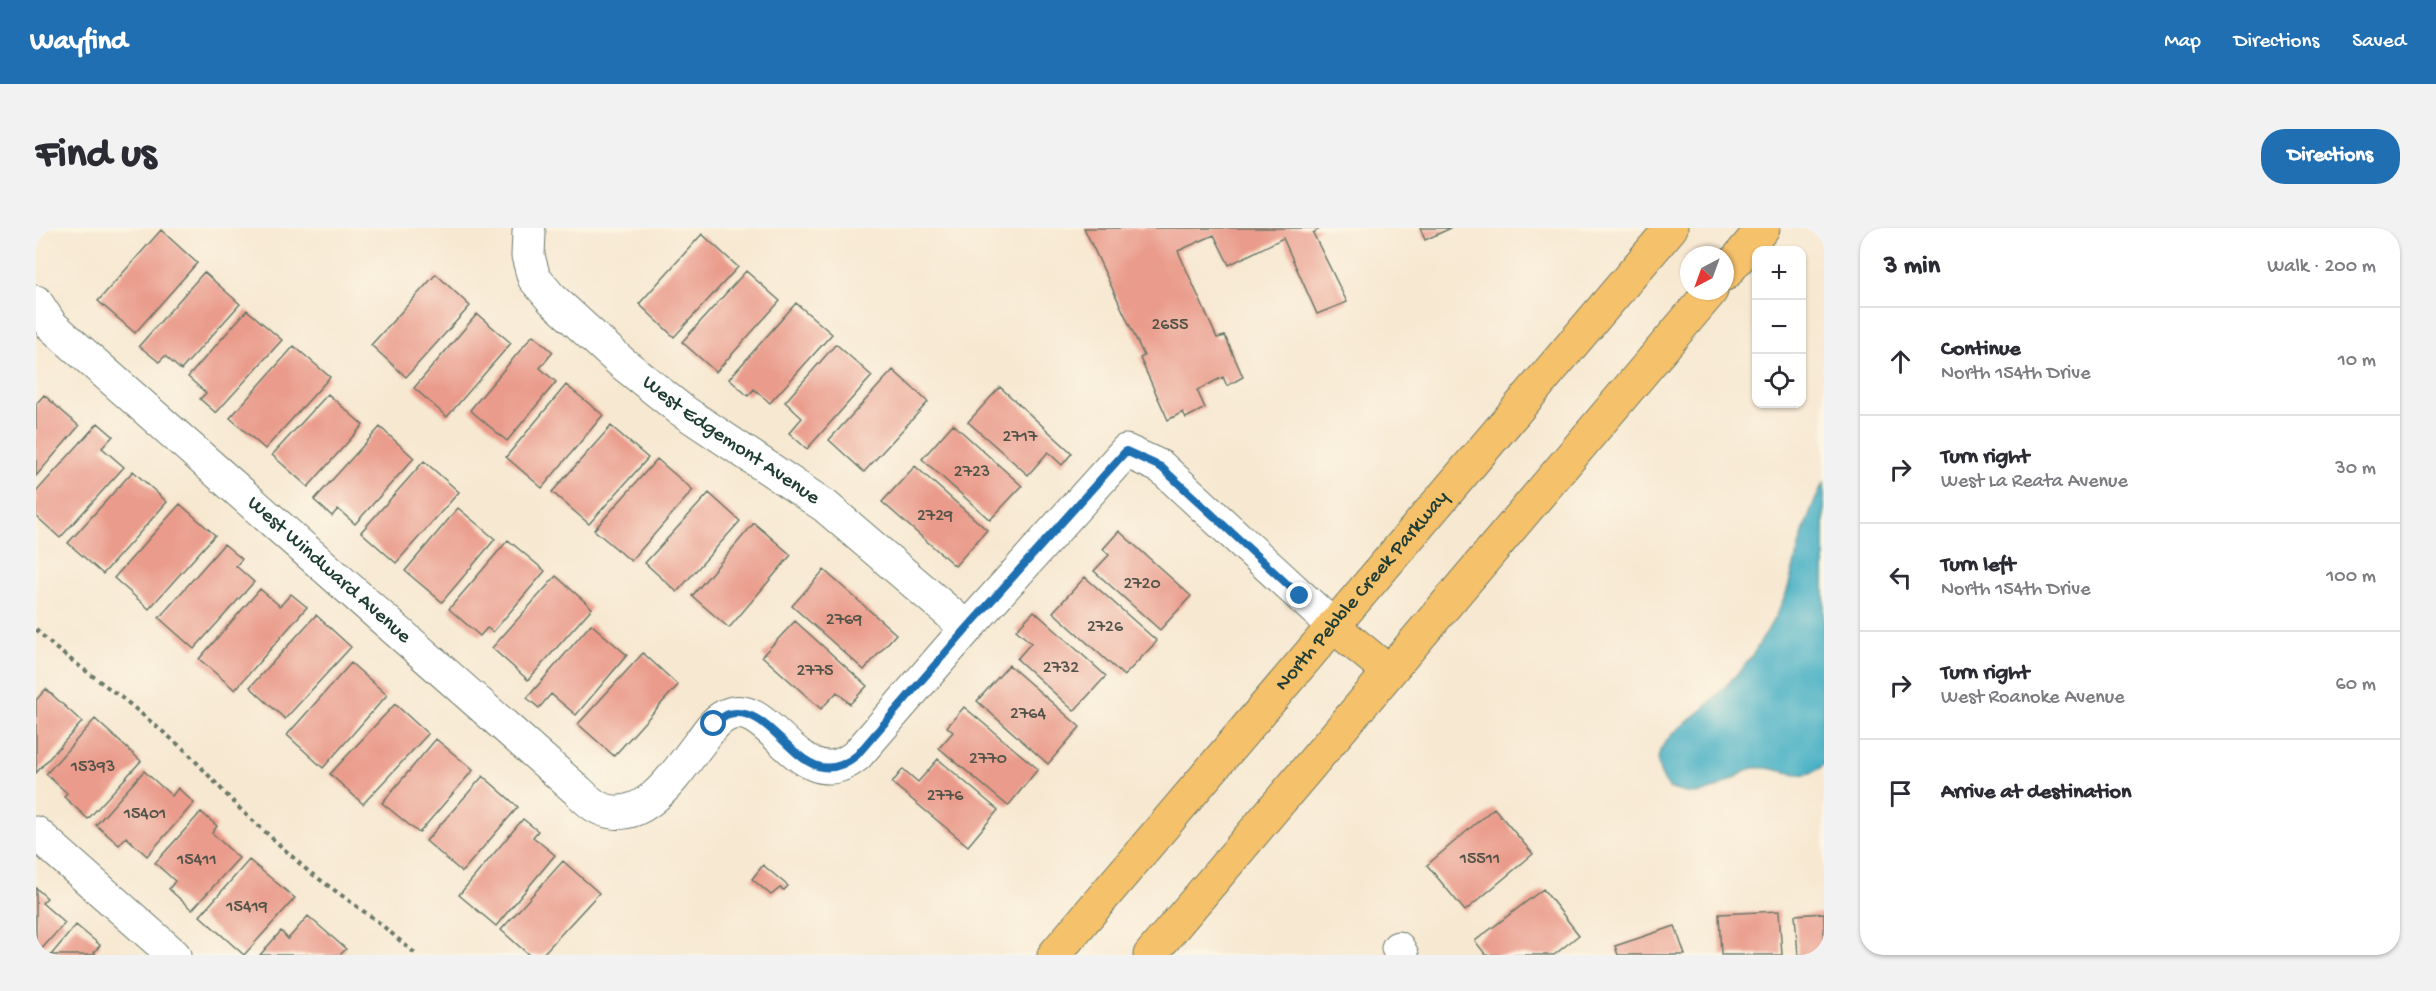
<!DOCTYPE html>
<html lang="en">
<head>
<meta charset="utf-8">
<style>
  body { margin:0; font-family:"Gochi Hand",sans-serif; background:#f2f2f3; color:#2b2b33 }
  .controls { position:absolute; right:18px; top:18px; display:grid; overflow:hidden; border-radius:12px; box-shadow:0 2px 4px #0004 }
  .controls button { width:54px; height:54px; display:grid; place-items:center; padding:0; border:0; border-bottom:2px solid #e1e1e2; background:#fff; color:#2b2b33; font:30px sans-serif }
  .compass { position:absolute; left:1644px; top:18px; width:54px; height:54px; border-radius:50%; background:#fff; box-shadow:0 2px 4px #0004; rotate:221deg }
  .stop { position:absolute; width:18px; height:18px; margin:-14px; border:4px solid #1f6fb2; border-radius:50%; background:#fff }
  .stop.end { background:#1f6fb2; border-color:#fff; box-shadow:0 2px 6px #0008 }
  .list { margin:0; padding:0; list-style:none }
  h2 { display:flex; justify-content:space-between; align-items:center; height:78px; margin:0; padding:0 24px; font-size:26px }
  h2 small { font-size:20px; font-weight:400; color:#7c7c81 }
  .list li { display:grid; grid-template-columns:39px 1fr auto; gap:18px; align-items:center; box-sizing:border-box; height:108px; padding:0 24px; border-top:2px solid #e1e1e2 }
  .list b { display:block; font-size:22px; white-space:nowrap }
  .list p { margin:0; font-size:20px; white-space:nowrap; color:#7c7c81 }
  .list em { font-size:20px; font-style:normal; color:#7c7c81 }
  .icon { flex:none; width:33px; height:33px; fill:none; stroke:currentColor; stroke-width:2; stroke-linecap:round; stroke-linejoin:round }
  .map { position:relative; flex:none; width:1788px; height:727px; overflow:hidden; border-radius:24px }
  header { display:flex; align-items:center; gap:36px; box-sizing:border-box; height:84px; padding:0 30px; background:#1f6fb2; color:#fff }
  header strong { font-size:28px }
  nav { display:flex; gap:33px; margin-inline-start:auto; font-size:21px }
  .intro { display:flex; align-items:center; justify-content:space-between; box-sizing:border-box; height:144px; padding:0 36px }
  h1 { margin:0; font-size:42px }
  .button { padding:15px 27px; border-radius:24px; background:#1f6fb2; color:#fff; font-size:21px; font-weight:700 }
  main { display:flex; gap:36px; padding:0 36px }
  aside { flex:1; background:#fff; border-radius:24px; box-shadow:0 2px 4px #0004 }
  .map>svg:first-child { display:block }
  .water { fill:#46b0c5; stroke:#32767c; stroke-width:1.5 }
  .building { fill:#ea9b8b }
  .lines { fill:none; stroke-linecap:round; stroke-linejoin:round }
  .minor-casing { stroke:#6b796b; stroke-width:35 }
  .primary-casing { stroke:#6b796b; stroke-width:35 }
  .path { stroke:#6b796b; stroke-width:4; stroke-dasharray:4.5 4.5; stroke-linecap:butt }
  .minor { stroke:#fff; stroke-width:33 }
  .primary { stroke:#f5c16b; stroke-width:33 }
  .route { stroke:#1f6fb2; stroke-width:8 }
  .labels { text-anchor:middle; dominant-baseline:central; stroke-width:6; stroke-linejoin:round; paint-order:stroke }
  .number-label { font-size:18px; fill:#52544a }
  .street-label { font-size:21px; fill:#1f3d34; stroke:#fcf5e5 }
</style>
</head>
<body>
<header>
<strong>Wayfind</strong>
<nav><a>Map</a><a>Directions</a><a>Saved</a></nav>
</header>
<div class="intro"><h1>Find us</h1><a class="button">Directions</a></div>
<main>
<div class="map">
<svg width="1788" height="727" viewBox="0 0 1788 727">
  <rect width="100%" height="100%" fill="#fcf5e5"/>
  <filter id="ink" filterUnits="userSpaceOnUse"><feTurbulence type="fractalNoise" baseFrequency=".0167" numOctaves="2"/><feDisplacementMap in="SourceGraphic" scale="12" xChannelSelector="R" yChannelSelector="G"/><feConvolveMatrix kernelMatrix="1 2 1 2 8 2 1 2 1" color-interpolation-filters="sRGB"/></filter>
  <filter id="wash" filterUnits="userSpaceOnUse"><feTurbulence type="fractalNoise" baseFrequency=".008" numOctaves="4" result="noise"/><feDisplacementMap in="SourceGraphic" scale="24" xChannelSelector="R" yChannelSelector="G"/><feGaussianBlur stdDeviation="1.35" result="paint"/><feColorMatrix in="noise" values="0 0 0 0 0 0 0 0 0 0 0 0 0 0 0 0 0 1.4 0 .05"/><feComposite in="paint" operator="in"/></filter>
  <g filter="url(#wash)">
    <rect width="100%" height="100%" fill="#f7e8d1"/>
    <path class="water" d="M1788 255V536C1768 559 1743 536 1718 540 1712 541 1707 545 1702 548 1675 564 1664 572 1633 560 1603 521 1641 504 1667 481 1681 468 1695 453 1708 438 1720 424 1745 381 1751 363 1762 326 1768 290 1788 255Z"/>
    <g id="blocks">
      <path class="building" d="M1048 0H1285L1277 5 1311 74 1281 86 1247 10 1193 37 1178 7 1142 23 1181 110 1189 108 1207 149 1191 158 1187 149 1161 162 1169 180 1150 190 1147 184 1132 192 1104 130 1108 128Z
        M1384 0H1415L1389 12Z
        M125 2 161 35 99 105 62 73Z
        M666 6 702 39 638 109 603 76Z
        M710 43 744 73 680 144 646 114Z
        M168 44 204 76 145 142 129 128 123 134 103 118Z
        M400 46 434 78 370 149 335 117Z
        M760 75 796 106 734 175 718 161 712 168 693 151Z
        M211 82 246 112 180 185 164 171 170 165 152 149Z
        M441 86 475 115 411 189 378 160Z
        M497 107 517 124 504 140 520 154 471 213 434 182Z
        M800 116 836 148 771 221 753 205 766 190 749 174Z
        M258 118 294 149 229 221 194 190Z
        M857 142 892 174 828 244 793 212Z
        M530 157 567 187 506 260 470 229Z
        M964 159 1036 225 1026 237 1012 224 992 247 932 194Z
        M292 166 327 197 272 259 236 227Z
        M8 167 43 198 0 248V176Z
        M62 195 77 208 66 220 88 239 24 310 0 288V264Z
        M917 196 986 258 954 292 886 231Z
        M575 198 612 230 553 296 516 264Z
        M344 199 378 230 319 296 302 281 296 288 278 272Z
        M621 231 657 262 595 333 558 302Z
        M388 233 423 264 360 335 325 304Z
        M879 238 951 302 919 338 846 274Z
        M97 243 131 274 67 346 32 315Z
        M673 265 704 293 641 364 609 335Z
        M144 276 179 307 113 381 78 350Z
        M422 280 459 311 406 374 369 343Z
        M718 295 755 327 693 400 656 368Z
        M1083 303 1155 368 1124 402 1058 343 1073 327 1067 321Z
        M472 312 509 343 457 404 451 400 444 408 413 381Z
        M188 316 206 331 200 338 218 354 158 421 123 390Z
        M788 342 860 406 828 442 756 378Z
        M520 348 556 380 492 452 456 420Z
        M1049 349 1121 413 1088 448 1017 384Z
        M224 361 244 378 255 366 271 379 199 462 163 431Z
        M998 383 1070 448 1038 483 981 431 995 415 980 402Z
        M280 387 315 419 249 491 214 459Z
        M759 393 831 458 814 476 801 464 785 481 726 428Z
        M555 396 591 427 540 487 515 466 503 480 491 470Z
        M607 425 642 457 578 528 542 496Z
        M315 435 351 467 287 540 251 507Z
        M973 437 1044 499 1012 536 941 473Z
        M10 461 46 494 0 545V472Z
        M359 476 392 506 327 576 294 546Z
        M928 479 1002 541 972 578 903 520 917 504 911 499Z
        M59 491 105 533 52 591 28 569 31 565 10 546Z
        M400 511 437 542 383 605 346 575Z
        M902 531 962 582 932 618 856 555 867 541 882 554Z
        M108 543 136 568 142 560 158 575 111 628 90 609 83 617 60 597Z
        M447 548 482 579 426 644 390 613Z
        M1458 580 1497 626 1429 683 1391 637Z
        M165 584 181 598 176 605 203 630 156 682 133 661 139 653 119 635Z
        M487 591 502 603 497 609 519 627 460 698 423 667Z
        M213 632 259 670 208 727 164 688Z
        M527 633 563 665 506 727H493L465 702Z
        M727 637 752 658 748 662 744 660 735 667 716 651Z
        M0 660 11 670 6 675 29 695 0 727Z
        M1507 661 1543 707 1518 727H1450L1439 713Z
        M1743 683 1746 727H1685L1683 686Z
        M1788 685V727H1762L1759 687Z
        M272 688 310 721 304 727H224L245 703 252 711Z
        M40 697 64 717 58 725 60 727H15Z
        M1639 698 1649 727H1582L1579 718Z"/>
    </g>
  </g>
  <g filter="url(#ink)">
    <use href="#blocks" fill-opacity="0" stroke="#6b796b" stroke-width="1.5"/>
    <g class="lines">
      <g class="minor-casing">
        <g id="minor">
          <path id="s1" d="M493 4 492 28 498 50 515 70 585 134 644 181 789 278 931 400"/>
          <path id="s2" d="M0 74 15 97 542 563C548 569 556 577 563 580 608 601 642 542 665 513 672 504 679 492 691 487 735 467 764 574 821 527L931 400 1090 223 1125 239 1297 398"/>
          <path d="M0 605 138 727"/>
          <path d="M1362 720 1366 727"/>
        </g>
      </g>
      <g class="primary-casing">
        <g id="primary">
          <path d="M1689 46 1727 0"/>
          <path d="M1297 398 1352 443"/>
          <path id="s3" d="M1018 727 1635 0"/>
          <path d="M1114 727 1675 63"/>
        </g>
      </g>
      <path class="path" d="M0 401 18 419 90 473 150 523 202 579 272 643 341 693 381 727"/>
      <use href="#minor" class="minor"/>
      <use href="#primary" class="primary"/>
    </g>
  </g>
  <g class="lines" filter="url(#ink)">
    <path class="route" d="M678 496C682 493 688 487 693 486 742 474 765 574 821 527L931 400 1090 223 1125 239 1264 368"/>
  </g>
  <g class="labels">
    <g class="number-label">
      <text x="1134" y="97">2655</text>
      <text x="984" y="209">2717</text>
      <text x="936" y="244">2723</text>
      <text x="899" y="288">2729</text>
      <text x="1106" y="356">2720</text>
      <text x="808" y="392">2769</text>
      <text x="1069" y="399">2726</text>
      <text x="1025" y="440">2732</text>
      <text x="779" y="443">2775</text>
      <text x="992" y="486">2764</text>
      <text x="952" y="531">2770</text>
      <text x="57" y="539">15393</text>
      <text x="909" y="568">2776</text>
      <text x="109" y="586">15401</text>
      <text x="1444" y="631">15511</text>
      <text x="161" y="632">15411</text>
      <text x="211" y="679">15419</text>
    </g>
    <g class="street-label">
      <text stroke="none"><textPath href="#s1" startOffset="303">West Edgemont Avenue</textPath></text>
      <text stroke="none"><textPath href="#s2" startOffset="398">West Windward Avenue</textPath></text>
      <text stroke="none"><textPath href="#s3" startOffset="477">North Pebble Creek Parkway</textPath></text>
    </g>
  </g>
</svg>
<div class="controls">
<button>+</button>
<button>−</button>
<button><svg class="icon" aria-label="locate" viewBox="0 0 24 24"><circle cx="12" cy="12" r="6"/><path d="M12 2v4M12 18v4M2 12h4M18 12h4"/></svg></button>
</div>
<svg class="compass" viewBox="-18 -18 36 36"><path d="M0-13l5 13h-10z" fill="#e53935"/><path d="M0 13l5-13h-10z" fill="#7c7c81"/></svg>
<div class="stop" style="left:678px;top:496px"></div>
<div class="stop end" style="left:1264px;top:368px"></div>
</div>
<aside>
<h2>3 min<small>Walk · 200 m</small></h2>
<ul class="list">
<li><svg class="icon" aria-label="ahead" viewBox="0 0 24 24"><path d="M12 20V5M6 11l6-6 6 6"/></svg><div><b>Continue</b><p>North 154th Drive</p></div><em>10 m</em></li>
<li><svg class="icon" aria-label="right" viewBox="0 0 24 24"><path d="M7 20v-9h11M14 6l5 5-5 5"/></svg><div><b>Turn right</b><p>West La Reata Avenue</p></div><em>30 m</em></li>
<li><svg class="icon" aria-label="left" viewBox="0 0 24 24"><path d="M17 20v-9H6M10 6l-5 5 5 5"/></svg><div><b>Turn left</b><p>North 154th Drive</p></div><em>100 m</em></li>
<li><svg class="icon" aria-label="right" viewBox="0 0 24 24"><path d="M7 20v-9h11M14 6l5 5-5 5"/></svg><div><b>Turn right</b><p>West Roanoke Avenue</p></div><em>60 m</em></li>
<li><svg class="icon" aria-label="arrive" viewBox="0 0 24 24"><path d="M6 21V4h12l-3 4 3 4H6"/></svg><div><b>Arrive at destination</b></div></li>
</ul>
</aside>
</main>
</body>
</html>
